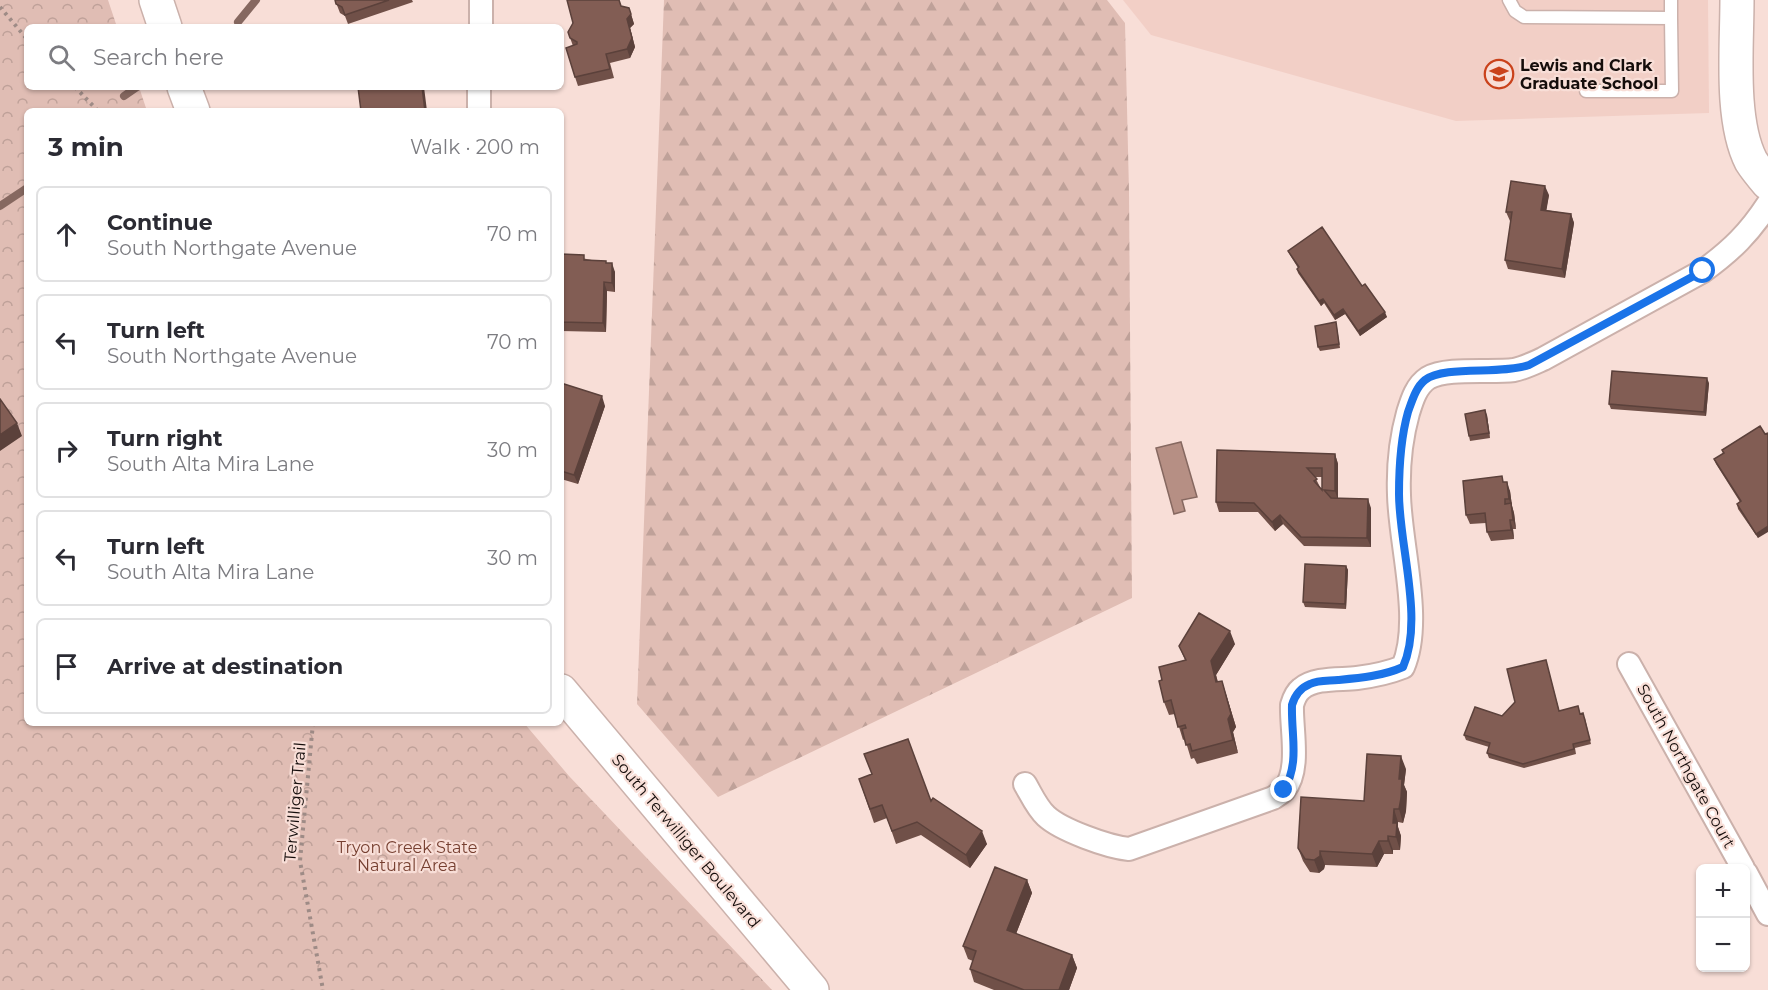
<!DOCTYPE html>
<html lang="en">
<head>
<meta charset="utf-8">
<style>
  body { margin:0; font-family:Montserrat,sans-serif; background:#f2f2f3; color:#2b2b33 }
  .controls { position:absolute; right:18px; bottom:18px; display:grid; overflow:hidden; border-radius:9px; box-shadow:0 2px 4px #0004 }
  .controls button { width:54px; height:54px; display:grid; place-items:center; padding:0; border:0; border-bottom:2px solid #e1e1e2; background:#fff; color:#2b2b33; font:30px sans-serif }
  .stop { position:absolute; width:18px; height:18px; margin:-14px; border:4px solid #1a73e8; border-radius:50%; background:#fff }
  .stop.end { background:#1a73e8; border-color:#fff; box-shadow:0 2px 6px #0008 }
  .list { margin:0; padding:0; list-style:none }
  h2 { display:flex; justify-content:space-between; align-items:center; height:78px; margin:0; padding:0 24px; font-size:26px }
  h2 small { font-size:20px; font-weight:400; color:#7c7c81 }
  .list li { display:grid; grid-template-columns:39px 1fr auto; gap:18px; align-items:center; box-sizing:border-box; height:96px; margin:0 12px 12px; padding:0 12px; border:2px solid #e1e1e2; border-radius:9px }
  .list b { display:block; font-size:22px; white-space:nowrap }
  .list p { margin:0; font-size:20px; white-space:nowrap; color:#7c7c81 }
  .list em { font-size:20px; font-style:normal; color:#7c7c81 }
  .icon { flex:none; width:33px; height:33px; fill:none; stroke:currentColor; stroke-width:2; stroke-linecap:round; stroke-linejoin:round }
  .map { position:relative; flex:none; width:1768px; height:990px; overflow:hidden }
  .search { position:absolute; background:#fff; box-shadow:0 2px 4px #0004; left:24px; top:24px; width:540px; height:66px; display:flex; align-items:center; gap:15px; box-sizing:border-box; padding:0 21px; border-radius:9px; color:#7c7c81; font-size:22px }
  .panel { position:absolute; background:#fff; box-shadow:0 2px 4px #0004; left:24px; top:108px; width:540px; height:618px; border-radius:9px }
  .map>svg:first-child { display:block }
  .built { fill:#f2cfc6 }
  .forest { fill:url(#forest-firs) }
  .park { fill:url(#park-crowns) }
  .water { fill:#b68f84; stroke:#866860; stroke-width:1.5 }
  .lines { fill:none; stroke-linecap:round; stroke-linejoin:round }
  .stream { stroke:#866860; stroke-width:8 }
  .lane-casing { stroke:#cbb1ab; stroke-width:15 }
  .street-casing { stroke:#cbb1ab; stroke-width:26 }
  .secondary-casing { stroke:#cbb1ab; stroke-width:36 }
  .path { stroke:#9e8b86; stroke-width:4; stroke-dasharray:3 4.5; stroke-linecap:butt }
  .lane { stroke:#fff; stroke-width:12 }
  .street { stroke:#fff; stroke-width:22 }
  .secondary { stroke:#fff; stroke-width:33 }
  .wall { fill:#705048; fill-rule:evenodd }
  .shaded-wall { fill:#5b413b }
  .building { fill:#825d54; stroke:#5b413b; stroke-width:1.5; fill-rule:evenodd }
  .route { stroke:#1a73e8; stroke-width:8 }
  .labels { text-anchor:middle; dominant-baseline:central; stroke-width:4.5; stroke-linejoin:round; paint-order:stroke }
  .poi-label { font-size:16px; font-weight:bold; fill:#150d0b; stroke:#f8ded7; text-anchor:start }
  .street-label { font-size:16px; fill:#150d0b; stroke:#f8ded7 }
  .park-label { font-size:16px; fill:#763f30; stroke:#f8ded7 }
</style>
</head>
<body>
<div class="map">
<svg width="1768" height="990" viewBox="0 0 1768 990">
  <defs>
    <pattern id="forest-firs" width="22" height="20" patternUnits="userSpaceOnUse" patternTransform="scale(1.5)"><rect width="22" height="20" fill="#e0bdb4"/><path d="M5 1l3.5 6h-7zM16 11l3.5 6h-7z" fill="#bfa199"/></pattern>
    <pattern id="park-crowns" width="20" height="18" patternUnits="userSpaceOnUse" patternTransform="scale(1.5)"><rect width="20" height="18" fill="#e0bdb4"/><path d="M2 6a3 3 0 1 1 6 0M12 15a3 3 0 1 1 6 0" fill="none" stroke="#bfa199"/></pattern>
  </defs>
  <rect width="100%" height="100%" fill="#f8ded7"/>
  <path class="built" d="M1123 0H1708L1709 113 1456 121 1151 35Z"/>
  <path class="forest" d="M664 0H1107L1125 23 1129 192 1132 598 718 797 637 704Z"/>
  <path class="park" d="M0 0H108L117 27H27V87H139L147 111H27V723H524L569 776 772 990H0Z"/>
  <path class="water" d="M1181 442 1197 497 1182 500 1185 511 1174 514 1156 448Z"/>
  <g class="lines">
    <path class="stream" d="M238 22 256 0
      M124 96 137 87
      M0 206 27 188"/>
    <g class="lane-casing">
      <path id="lane" d="M1509 0 1515 11 1524 17 1671 18V0
        M1586 91H1672L1671 18"/>
    </g>
    <g class="street-casing">
      <path id="street" d="M481 27V0
        M479 111V87
        M1629 664 1743 868
        M1025 784C1031 794 1037 808 1046 816 1061 830 1108 847 1129 849L1273 798C1276 796 1281 793 1284 790 1301 770 1291 729 1292 705 1294 698 1296 693 1301 689 1315 677 1340 680 1357 678 1373 676 1388 673 1403 667 1423 621 1400 545 1399 495 1398 468 1401 438 1408 413 1412 400 1416 386 1428 378 1447 367 1490 373 1514 370 1524 368 1534 363 1543 359L1703 271C1732 250 1749 233 1768 204
        M1746 873 1768 914"/>
    </g>
    <g class="secondary-casing">
      <path id="secondary" d="M156 0 165 27
        M1737 0C1737 47 1730 120 1751 161 1756 169 1762 176 1768 183
        M184 87 193 111
        M561 691 812 990"/>
    </g>
    <path class="path" d="M0 7 27 39
      M75 87 98 111
      M313 723 300 861 323 990"/>
    <use href="#lane" class="lane"/>
    <use href="#street" class="street"/>
    <use href="#secondary" class="secondary"/>
  </g>
  <path class="wall" d="M335 0H412L413 2 348 24 345 16 340 13Z
    M621 6 629 8 634 24 630 28 635 47 630 58 610 63 614 78 578 86 575 77 573 46 568 32Z
    M1549 195 1546 210 1571 214 1574 223 1565 278 1508 269 1505 260 1511 221H1510L1506 212Z
    M1288 251 1362 286 1387 317 1360 336 1345 314 1335 320 1324 303 1321 306 1298 273 1297 269 1298 268 1290 255Z
    M561 254 607 263 615 272V292L607 291 606 332 561 331Z
    M1337 327 1340 348 1320 351 1318 347Z
    M561 383 605 406 578 484 561 479Z
    M1709 383 1706 416 1611 409 1609 404Z
    M1487 415 1490 438 1470 441 1469 436Z
    M1760 426 1758 538 1738 509 1737 504 1740 502 1716 464 1714 459 1723 454 1722 450Z
    M1335 454 1338 464V498L1371 508V547L1304 546 1283 524 1275 531 1258 512H1219L1216 502ZM1315 477H1322V490L1320 487Z
    M1504 482 1510 491 1512 506 1514 513 1516 529H1513L1514 539 1491 541 1487 532 1486 523 1470 524 1466 515Z
    M1346 566 1348 570 1346 609 1305 607 1303 602Z
    M1235 644 1216 675 1218 682 1226 694 1236 727 1233 732 1238 753 1197 764 1194 758 1191 759 1185 739 1183 740 1175 714 1169 715 1164 702 1162 680 1185 660 1179 646Z
    M1546 660 1559 710 1580 714 1585 718 1591 744 1575 748 1576 754 1524 768 1489 758 1487 753 1489 747 1466 740 1464 735 1502 716 1515 702Z
    M1406 769 1404 785 1407 792 1406 811 1403 823 1398 822V827L1401 836 1400 850H1393V854H1384L1377 867 1325 865 1324 869 1319 873 1310 872 1303 861 1298 848 1364 801Z
    M859 779 931 801 987 844 970 868 921 835 896 844 887 818 874 823Z
    M1027 880 1032 893 1016 934 1072 955 1077 968 1069 990H994L974 982 970 969 973 961 968 959 963 946Z"/>
  <path class="shaded-wall" d="M631 14 634 24 630 28 635 47 630 58 627 49V19Z
    M422 87H424L427 111H425Z
    M1545 186 1549 195 1545 219 1541 210Z
    M1571 214 1574 223 1565 278 1562 269Z
    M612 263 615 272V292L612 283Z
    M604 282 607 291 606 332 603 323Z
    M1323 299 1324 303 1321 306 1319 301Z
    M1343 309 1345 314 1335 320 1334 315Z
    M1385 312 1387 317 1360 336 1358 331Z
    M1707 378 1709 383 1706 416 1704 412Z
    M602 396 605 406 578 484 574 475Z
    M1485 410 1487 415 1490 438 1489 433Z
    M17 423 22 436 0 451V435Z
    M1335 454 1338 464V500L1335 491Z
    M1507 482 1510 491 1512 506 1514 513 1516 529 1513 520 1511 506 1509 499Z
    M1368 499 1371 508V547L1367 538Z
    M1280 515 1283 524 1275 531 1272 522Z
    M1510 520 1513 529 1514 539 1511 530Z
    M1768 526V532L1758 538 1756 534Z
    M1346 566 1348 570 1346 609 1345 604Z
    M1230 631 1235 644 1216 675 1221 696 1216 682 1211 661Z
    M1222 681 1236 727 1233 732 1238 753 1233 740 1228 719Z
    M1401 756 1406 769 1404 785 1407 792 1406 811 1403 823 1399 809V779Z
    M1394 809 1398 822V827L1401 836 1400 850 1396 837 1393 823Z
    M982 831 987 844 970 868 966 855Z
    M1388 836 1393 850V854L1388 841Z
    M1379 841 1384 854 1377 867 1372 854Z
    M1320 851 1325 865 1324 869 1319 873 1314 860Z
    M1027 880 1032 893 1012 944 1007 930Z
    M1072 955 1077 968 1069 990H1059Z"/>
  <path class="building" d="M335 0H389L345 15 342 7 336 4Z
    M567 0H619L621 6 629 8 631 14 627 19 632 38 627 49 606 54 610 69 575 77 566 48 577 44V42L570 38 568 32 573 23Z
    M358 87H422L425 111H361Z
    M1511 181 1545 186 1541 210 1571 214 1562 269 1505 260 1512 212H1506Z
    M1322 227 1362 286 1365 284 1385 312 1358 331 1343 309 1334 315 1323 299 1319 301 1297 269 1299 267 1288 251Z
    M561 254 584 255V260L606 261V263H612V283L604 282 603 323 561 322Z
    M1336 322 1339 344 1318 347 1315 326Z
    M1612 371 1707 378 1704 412 1609 404Z
    M561 383 602 396 574 475 561 471Z
    M0 399 17 423 0 435Z
    M1485 410 1489 433 1469 436 1465 414Z
    M1760 426 1765 434 1768 433V526L1756 534 1737 504 1741 501 1714 459 1724 453 1722 450Z
    M1217 450 1335 454V491L1324 490 1331 498 1368 499 1367 538 1301 537 1280 515 1272 522 1254 503 1216 502ZM1307 468H1322V490L1314 481 1317 479Z
    M1502 476 1503 482H1507L1509 499H1505V504L1511 503 1513 520H1510L1511 530 1487 532 1485 513 1466 515 1463 481Z
    M1305 564 1346 566 1345 604 1303 602Z
    M1199 613 1230 631 1211 661 1216 682 1222 681 1231 714 1228 719 1233 740 1192 751 1190 744 1186 745 1182 729 1186 728 1185 725 1178 727 1171 700 1164 702 1159 681 1162 680 1159 667 1186 660 1179 646Z
    M1546 660 1559 711 1578 706 1580 714 1583 713 1590 740 1573 744 1574 749 1523 764 1487 753 1490 743 1464 735 1475 707 1502 716 1515 702 1507 669Z
    M908 739 931 801 933 798 982 831 966 855 917 822 892 831 882 805 870 809 859 779 872 774 864 754Z
    M1367 754 1401 756 1399 779H1402L1401 798 1399 809H1394L1393 823H1397L1396 837 1388 836V841H1379L1372 854 1320 851V856L1314 860 1305 859 1298 848 1301 797 1364 801Z
    M995 867 1027 880 1007 930 1072 955 1059 990H1024L970 969 976 951 963 946Z"/>
  <g class="lines">
    <path class="route" d="M1284 790C1300 762 1291 736 1292 705 1295 695 1300 688 1310 684 1318 680 1329 681 1338 680 1360 678 1383 676 1403 667 1424 620 1399 545 1399 494 1399 467 1401 437 1408 412 1412 401 1416 387 1425 380 1445 365 1500 375 1529 365L1703 271"/>
  </g>
  <defs>
    <g id="university-ring" transform="scale(1.5)"><circle r="9.5" fill="#f8ded7" stroke="#ca421b" stroke-width="1.5"/><path d="M0-5L7-2L0 1L-7-2ZM-4 1L0 2.5L4 1V4Q0 6-4 4Z" fill="#ca421b"/></g>
  </defs>
  <g fill-rule="evenodd">
    <use href="#university-ring" x="1499" y="74"/>
  </g>
  <g class="labels">
    <g class="poi-label">
      <text x="1520" y="65">Lewis and Clark<tspan x="1520" dy="18">Graduate School</tspan></text>
    </g>
    <g class="street-label">
      <text transform="translate(1686 766) rotate(61)">South Northgate Court</text>
      <text transform="translate(295 802) rotate(-85)">Terwilliger Trail</text>
      <text transform="translate(686 841) rotate(50)">South Terwilliger Boulevard</text>
    </g>
    <g class="park-label">
      <text x="407" y="847">Tryon Creek State<tspan x="407" dy="18">Natural Area</tspan></text>
    </g>
  </g>
</svg>
<div class="controls">
<button>+</button>
<button>−</button>
</div>
<div class="stop" style="left:1703px;top:271px"></div>
<div class="stop end" style="left:1284px;top:790px"></div>
<div class="search"><svg class="icon" aria-label="search" viewBox="0 0 24 24"><circle cx="10" cy="10" r="6"/><path d="M15 15l6 6"/></svg>Search here</div>
<section class="panel">
<h2>3 min<small>Walk · 200 m</small></h2>
<ul class="list">
<li><svg class="icon" aria-label="ahead" viewBox="0 0 24 24"><path d="M12 20V5M6 11l6-6 6 6"/></svg><div><b>Continue</b><p>South Northgate Avenue</p></div><em>70 m</em></li>
<li><svg class="icon" aria-label="left" viewBox="0 0 24 24"><path d="M17 20v-9H6M10 6l-5 5 5 5"/></svg><div><b>Turn left</b><p>South Northgate Avenue</p></div><em>70 m</em></li>
<li><svg class="icon" aria-label="right" viewBox="0 0 24 24"><path d="M7 20v-9h11M14 6l5 5-5 5"/></svg><div><b>Turn right</b><p>South Alta Mira Lane</p></div><em>30 m</em></li>
<li><svg class="icon" aria-label="left" viewBox="0 0 24 24"><path d="M17 20v-9H6M10 6l-5 5 5 5"/></svg><div><b>Turn left</b><p>South Alta Mira Lane</p></div><em>30 m</em></li>
<li><svg class="icon" aria-label="arrive" viewBox="0 0 24 24"><path d="M6 21V4h12l-3 4 3 4H6"/></svg><div><b>Arrive at destination</b></div></li>
</ul>
</section>
</div>
</body>
</html>
